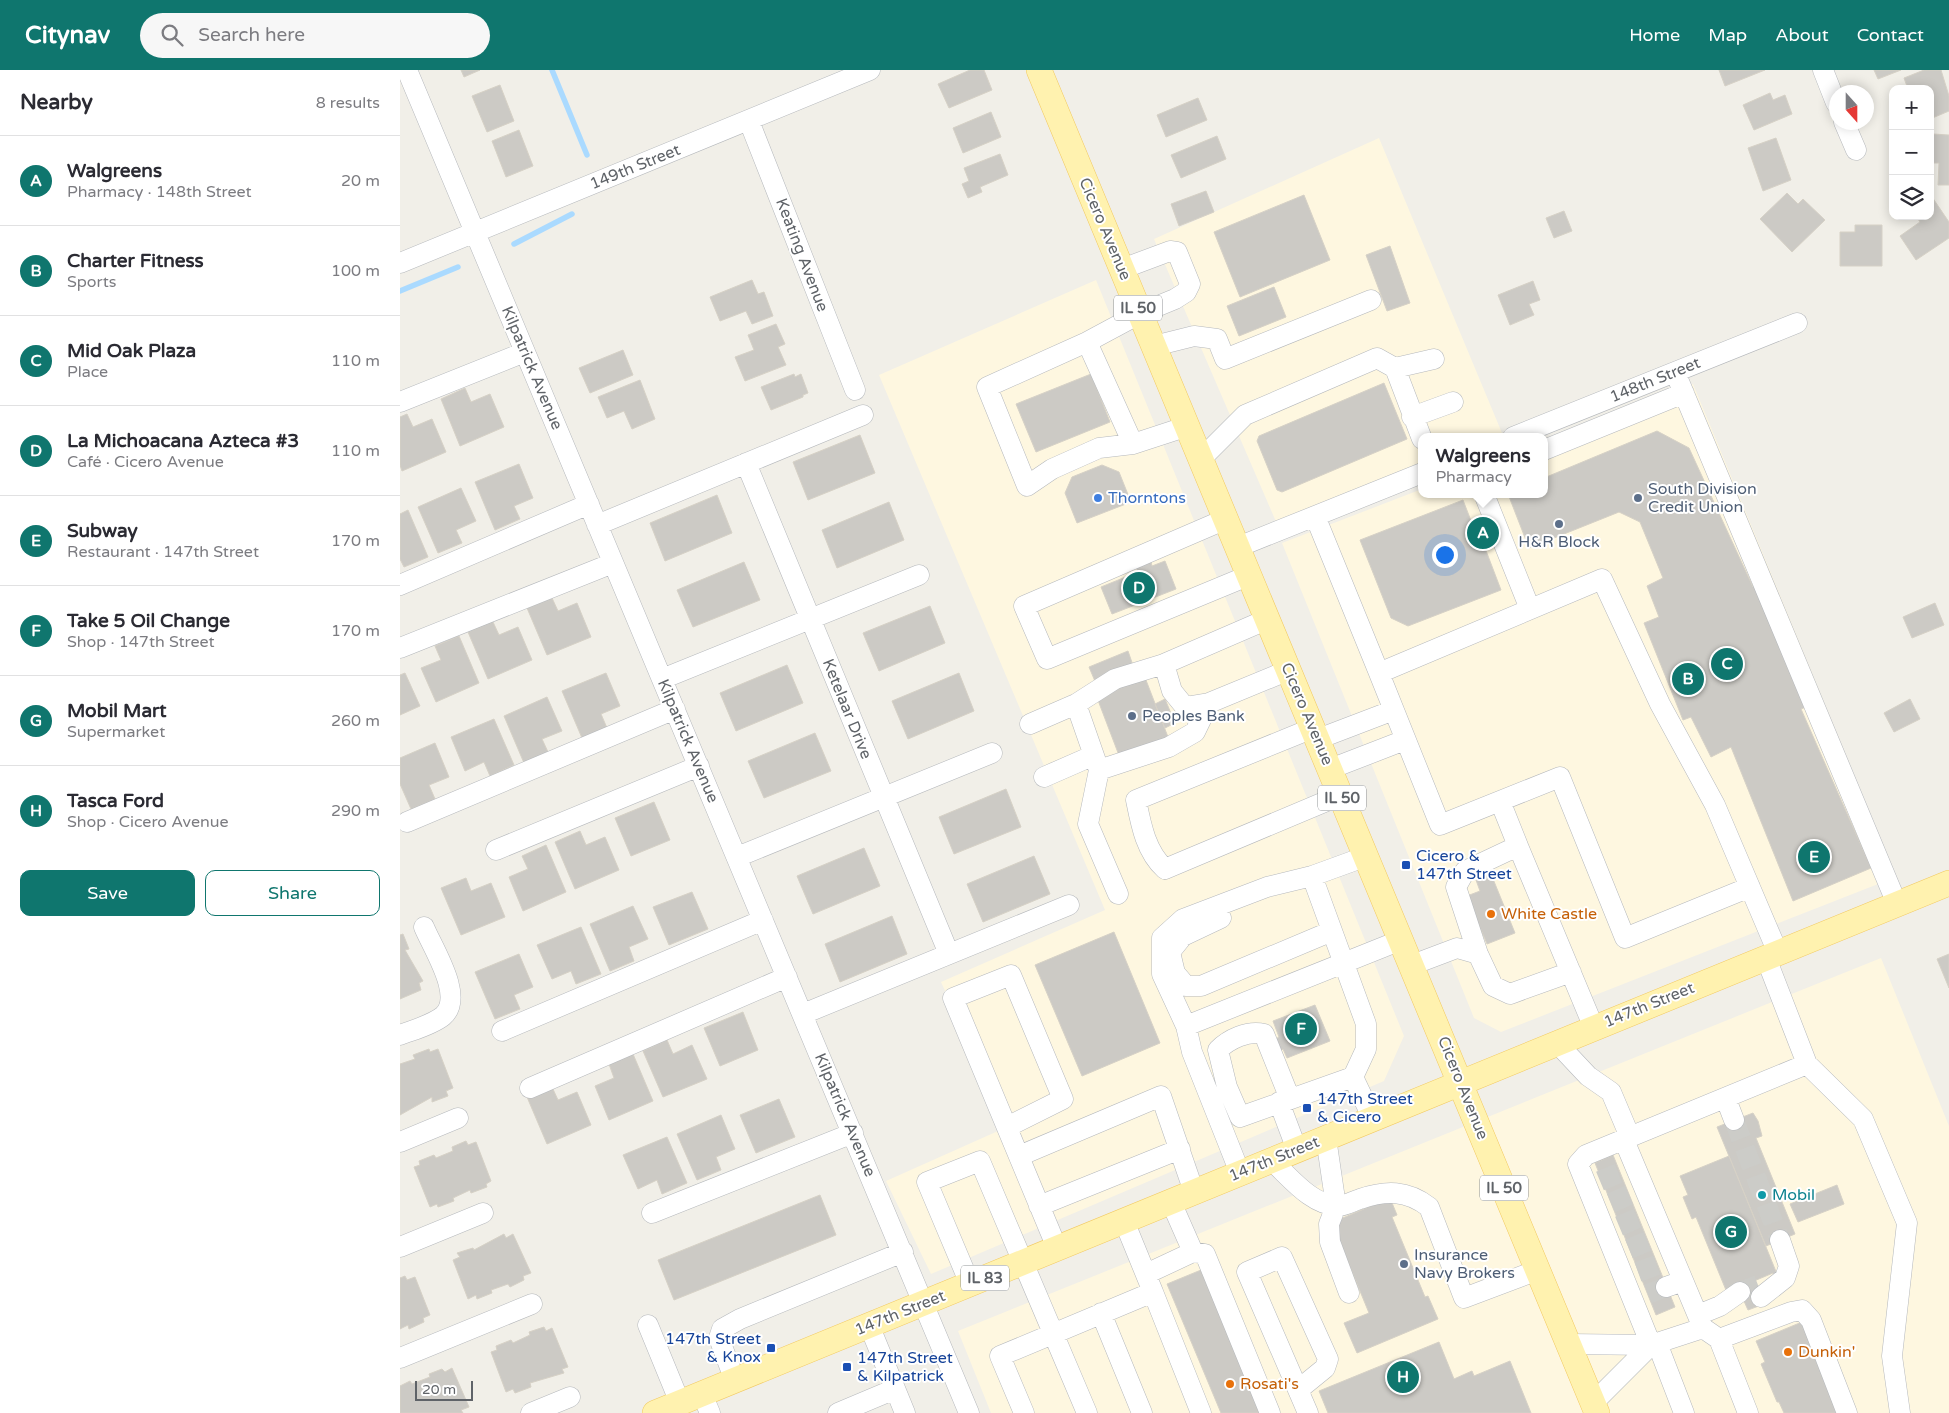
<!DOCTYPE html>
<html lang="en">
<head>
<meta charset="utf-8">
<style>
  body { margin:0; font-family:"Varela Round",sans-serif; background:#f7f7f7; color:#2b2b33 }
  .controls { position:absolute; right:15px; top:15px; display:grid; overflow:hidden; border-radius:10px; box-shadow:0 2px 12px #0003 }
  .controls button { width:45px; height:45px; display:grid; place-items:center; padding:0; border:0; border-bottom:1px solid #e1e1e2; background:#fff; color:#2b2b33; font:25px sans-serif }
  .compass { position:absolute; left:1429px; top:15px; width:45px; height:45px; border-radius:50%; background:#fff; box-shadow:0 2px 12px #0003; rotate:159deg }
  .scale { position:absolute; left:15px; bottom:12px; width:58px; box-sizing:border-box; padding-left:5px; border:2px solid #5f6368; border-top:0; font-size:14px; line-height:18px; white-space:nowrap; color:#5f6368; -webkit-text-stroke:4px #fff; paint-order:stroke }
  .you { position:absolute; left:1044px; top:484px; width:18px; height:18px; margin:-12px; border:4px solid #fff; border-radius:50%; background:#1a73e8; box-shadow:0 0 0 8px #1a73e833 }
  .badge { display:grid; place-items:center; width:32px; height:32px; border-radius:50%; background:#0f766e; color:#fff; font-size:16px; font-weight:700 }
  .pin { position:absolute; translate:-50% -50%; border:2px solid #fff; box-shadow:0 1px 5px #0006 }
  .popup { position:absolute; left:1018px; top:363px; width:130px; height:65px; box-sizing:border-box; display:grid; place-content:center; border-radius:10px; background:#fff; filter:drop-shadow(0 1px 4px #0005); font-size:16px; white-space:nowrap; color:#7c7c81 }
  .popup b { font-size:19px; color:#2b2b33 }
  .popup::after { content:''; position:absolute; left:50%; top:100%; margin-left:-10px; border:10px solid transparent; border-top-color:#fff }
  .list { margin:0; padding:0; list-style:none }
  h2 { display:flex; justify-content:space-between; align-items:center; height:65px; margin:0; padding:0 20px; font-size:21px }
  h2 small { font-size:16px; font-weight:400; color:#7c7c81 }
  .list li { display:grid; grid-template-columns:32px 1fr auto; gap:15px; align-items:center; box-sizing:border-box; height:90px; padding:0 20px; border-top:1px solid #e1e1e2 }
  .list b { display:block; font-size:19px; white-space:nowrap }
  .list p { margin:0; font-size:16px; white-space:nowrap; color:#7c7c81 }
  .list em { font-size:16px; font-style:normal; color:#7c7c81 }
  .actions { display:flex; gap:10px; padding:15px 20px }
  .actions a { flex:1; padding:11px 0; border:1px solid #0f766e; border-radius:10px; text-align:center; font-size:18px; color:#0f766e }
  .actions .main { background:#0f766e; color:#fff }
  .icon { flex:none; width:28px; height:28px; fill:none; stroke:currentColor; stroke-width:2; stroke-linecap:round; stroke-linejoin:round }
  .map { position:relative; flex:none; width:1549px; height:1343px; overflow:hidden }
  header { display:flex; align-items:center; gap:30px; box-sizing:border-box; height:70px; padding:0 25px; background:#0f766e; color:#fff }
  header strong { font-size:24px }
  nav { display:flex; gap:28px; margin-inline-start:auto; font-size:18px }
  .search { width:350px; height:45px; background:#f7f7f7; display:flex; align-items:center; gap:12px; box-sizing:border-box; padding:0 18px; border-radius:28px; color:#7c7c81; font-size:19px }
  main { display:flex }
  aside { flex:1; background:#fff }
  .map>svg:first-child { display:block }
  .commercial { fill:#fef7e0 }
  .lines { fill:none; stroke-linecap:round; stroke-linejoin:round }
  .stream { stroke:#aadaff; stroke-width:5.5 }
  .building { fill:#cccac5; stroke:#d6d1c6 }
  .minor-tunnel { stroke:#ccccc8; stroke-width:20; stroke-dasharray:20 10; stroke-linecap:butt }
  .minor-casing { stroke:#b5b8bc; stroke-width:21 }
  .major-casing { stroke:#f2c960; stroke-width:26 }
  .minor { stroke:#fff; stroke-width:20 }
  .major { stroke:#fff2af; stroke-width:25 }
  .shop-dot { fill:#3f7fe0; stroke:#fff; stroke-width:2 }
  .service-dot { fill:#5c6f8a; stroke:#fff; stroke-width:2 }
  .transit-dot { fill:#1a4fb4; stroke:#fff; stroke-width:2 }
  .food-dot { fill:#e8710a; stroke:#fff; stroke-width:2 }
  .culture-dot { fill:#0f9aa8; stroke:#fff; stroke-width:2 }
  .labels { text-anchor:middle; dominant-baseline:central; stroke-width:4; stroke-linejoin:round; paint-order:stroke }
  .shield { fill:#fff; stroke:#8f9295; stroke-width:1 }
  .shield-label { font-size:15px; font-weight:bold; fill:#5f6368 }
  .street-label { font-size:16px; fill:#5f6368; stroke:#fff }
  .service-label { font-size:16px; fill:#4e5e75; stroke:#fff; text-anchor:start }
  .shop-label { font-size:16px; fill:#366cbe; stroke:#fff; text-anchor:start }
  .transit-label { font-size:16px; fill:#164399; stroke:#fff; text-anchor:start }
  .food-label { font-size:16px; fill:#c56008; stroke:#fff; text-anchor:start }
  .culture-label { font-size:16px; fill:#0d838f; stroke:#fff; text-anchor:start }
</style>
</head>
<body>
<header>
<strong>Citynav</strong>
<div class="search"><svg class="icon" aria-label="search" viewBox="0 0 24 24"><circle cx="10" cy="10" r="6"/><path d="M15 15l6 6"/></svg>Search here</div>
<nav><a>Home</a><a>Map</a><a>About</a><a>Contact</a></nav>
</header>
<main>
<aside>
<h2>Nearby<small>8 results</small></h2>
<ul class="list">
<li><span class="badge">A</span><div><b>Walgreens</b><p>Pharmacy · 148th Street</p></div><em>20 m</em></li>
<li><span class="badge">B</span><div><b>Charter Fitness</b><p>Sports</p></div><em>100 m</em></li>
<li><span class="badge">C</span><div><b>Mid Oak Plaza</b><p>Place</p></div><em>110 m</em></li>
<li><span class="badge">D</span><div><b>La Michoacana Azteca #3</b><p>Café · Cicero Avenue</p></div><em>110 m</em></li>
<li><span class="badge">E</span><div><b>Subway</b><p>Restaurant · 147th Street</p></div><em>170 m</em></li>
<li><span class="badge">F</span><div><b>Take 5 Oil Change</b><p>Shop · 147th Street</p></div><em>170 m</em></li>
<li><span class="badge">G</span><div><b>Mobil Mart</b><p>Supermarket</p></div><em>260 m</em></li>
<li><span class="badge">H</span><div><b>Tasca Ford</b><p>Shop · Cicero Avenue</p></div><em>290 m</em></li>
</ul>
<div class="actions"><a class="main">Save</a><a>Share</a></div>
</aside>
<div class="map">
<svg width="1549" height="1343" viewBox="0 0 1549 1343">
  <rect width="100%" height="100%" fill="#f1efe8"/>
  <path class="commercial" d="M979 68 1102 363 1093 367H1022V395L877 454 754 169Z
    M696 210 1004 966 984 1011 531 1204 486 1111 607 1057 541 912 705 840 479 305Z
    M1293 314 1496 807 1101 962 1074 948 882 473 1022 419V424H1144V371Z
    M1481 888 1549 1056V1343H591L558 1261Z"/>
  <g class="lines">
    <path class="stream" d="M152 0 187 85
      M114 174 172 144
      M0 221 58 197"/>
  </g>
  <path class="building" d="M61 0H80L64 7Z
    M570 0H584L592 20 549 38 538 14Z
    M1319 0H1365L1325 16Z
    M1474 0H1501L1478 9Z
    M1524 0H1541L1549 26V41L1530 49V19H1508L1504 8Z
    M100 15 114 51 87 62 72 26Z
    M1370 23 1373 30 1385 25 1392 44 1354 60 1343 35Z
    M798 28 807 50 766 67 757 45Z
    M591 42 601 67 563 83 553 58Z
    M119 60 133 96 106 107 92 71Z
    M1533 64 1549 65V115H1538L1539 93H1531Z
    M817 66 826 89 781 108 771 85Z
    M1376 68 1391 110 1363 121 1348 78Z
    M600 84 608 105 580 117 582 122 568 128 562 114 569 111 564 98Z
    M806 121 814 142 779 156 771 134Z
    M1387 123 1398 134 1403 129 1425 150 1392 182 1360 149Z
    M1530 124 1549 152V168L1516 190 1500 166 1520 152 1516 146H1530Z
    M904 125 930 190 840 227 814 162Z
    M1164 141 1172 161 1154 168 1146 148Z
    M1455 155H1482V196H1440V162H1455Z
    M990 176 1010 233 987 241 966 185Z
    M352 210 358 224 364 222 373 246 352 254 346 241 320 251 310 227Z
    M1133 211 1140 230 1129 234 1134 245 1110 255 1098 225Z
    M874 217 886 247 839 266 827 236Z
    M376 254 385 274 378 277 386 295 345 311 335 287 354 280 348 265Z
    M223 280 233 305 190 323 179 298Z
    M394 304 395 307 401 304 408 323 403 325V327L371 340 361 317Z
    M691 304 710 352 636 382 616 334Z
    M240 310 255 349 232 359 224 341 207 348 198 327Z
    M984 313 1007 369 882 422 877 420 857 371 859 366Z
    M65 318 71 332 90 324 104 357 60 376 41 329Z
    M7 344 13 357 32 349 46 382 2 401 0 395V347Z
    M1257 361 1289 378 1353 517 1358 516 1411 635 1401 639 1471 798 1393 831 1331 677 1311 687 1291 647 1283 650 1244 553 1259 547 1247 516 1263 508 1240 452 1219 442 1129 478 1108 424H1144V408Z
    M460 365 475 403 408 430 393 392Z
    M119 394 133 428 114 436 120 449 95 460 75 412Z
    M702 395 719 402 731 432 677 453 665 423 672 407Z
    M61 418 76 451 56 460 62 473 38 483 18 437Z
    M317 425 332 463 265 491 250 453Z
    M1063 430 1073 456 1093 448 1103 472 1085 478 1101 520 1008 556 991 548 960 470Z
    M489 432 504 470 437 498 422 460Z
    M8 440 28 487 4 497 0 489V444Z
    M765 491 776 519 712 544 701 517 738 502 736 497 751 492 752 496Z
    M344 492 360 530 293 557 277 520Z
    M152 528 158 541 177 533 191 567 147 585 127 538Z
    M1535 533 1544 555 1512 568 1503 547Z
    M530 536 545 573 479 601 463 563Z
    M93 552 99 565 118 557 132 590 88 609 68 562Z
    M59 566 79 613 36 632 21 598 41 590 35 576Z
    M728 581 737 607 700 623 689 597Z
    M387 595 403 633 336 661 320 623Z
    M5 603 20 636 0 645V605Z
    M206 603 220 636 201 644 207 658 182 668 162 621Z
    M559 603 574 641 508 669 492 631Z
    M744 605 768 667 720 688 696 625Z
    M147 627 162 661 142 669 148 682 124 693 104 646Z
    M765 629 775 653 765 658 755 634Z
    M1510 629 1520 649 1494 662 1484 643Z
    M94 649 114 695 90 706 84 692 65 701 51 667Z
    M415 663 431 701 364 728 348 691Z
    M35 673 49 707 29 715 35 729 11 739 0 714V688Z
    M606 719 621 757 554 784 539 747Z
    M254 732 270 770 231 786 215 748Z
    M180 761 186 775 205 767 219 800 175 819 155 772Z
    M146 775 166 822 123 841 109 807 128 799 122 786Z
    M464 778 480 816 413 844 397 806Z
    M634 786 650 824 583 852 567 814Z
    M1091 804 1115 863 1087 874 1067 826 1080 821 1076 810Z
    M66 808 71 821 91 813 105 847 61 865 41 818Z
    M292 822 308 859 269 875 253 837Z
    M233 836 248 869 229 877 234 891 210 901 190 854Z
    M492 846 507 884 440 912 425 874Z
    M181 857 201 904 176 914 171 901 152 909 137 875Z
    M714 862 760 973 682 1006 635 895Z
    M3 864 9 879 5 880 23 911 19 913 21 920 0 929V865Z
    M119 884 133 917 114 925 120 939 95 949 75 902Z
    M1549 884V918L1537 889Z
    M915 935 930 971 887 988 883 979 879 981 874 970 879 967 873 951Z
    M343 942 358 980 320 996 304 958Z
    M267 970 273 984 292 975 307 1009 263 1027 243 981Z
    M29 979 30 982 38 979 53 1018 46 1021 48 1026 32 1032V1027L0 1045V994L15 989 13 985Z
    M233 984 253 1031 209 1050 195 1016 214 1008 209 994Z
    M152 1017 158 1030 177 1022 191 1055 147 1074 127 1027Z
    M379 1029 395 1067 356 1083 340 1045Z
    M1353 1043 1358 1051 1362 1066 1356 1068 1395 1164 1366 1176 1317 1057Z
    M321 1045 335 1079 316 1087 321 1100 297 1110 277 1064Z
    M267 1067 287 1113 262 1124 257 1110 238 1119 223 1085Z
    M66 1071 68 1075 76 1072 91 1111 86 1114 87 1117 71 1123 70 1120 53 1128 54 1131 38 1137 37 1134 30 1137 14 1097 20 1095 19 1091 34 1085 36 1088 53 1081 52 1077Z
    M1213 1085 1275 1237 1256 1245 1195 1093Z
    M1329 1086 1377 1204 1374 1205 1373 1203 1354 1211 1355 1213 1328 1225 1296 1147 1292 1149 1283 1127 1288 1125 1280 1106Z
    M1437 1115 1444 1134 1398 1152 1390 1134Z
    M420 1125 436 1165 274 1230 258 1190Z
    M990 1128 997 1145 992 1147 1025 1227 1028 1226 1038 1249 957 1283 944 1253 969 1243 935 1160 938 1150Z
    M104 1164 106 1168 113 1164 131 1203 123 1206 124 1210 110 1217 108 1214 91 1220 92 1223 77 1229 76 1225 68 1229 53 1190 60 1187 57 1183 73 1178 74 1180Z
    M801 1200 860 1343H821L767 1214Z
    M5 1206 7 1210 15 1207 30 1245 23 1248 24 1252 9 1259 8 1255 0 1259V1208Z
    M1355 1213 1364 1234 1348 1240 1339 1220Z
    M1402 1252 1439 1343H1384L1379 1332H1377L1361 1294 1365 1292 1356 1271Z
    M144 1257 146 1261 152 1258 168 1297 162 1299 164 1303 130 1313 131 1317 115 1323 113 1319 106 1322 91 1282 97 1280 96 1276 111 1270 113 1273 130 1265 129 1262Z
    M1039 1272 1054 1309 1072 1301 1074 1306 1110 1291 1131 1343H928L919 1321Z
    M52 1298 69 1337 61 1340 63 1343H0V1316L10 1311 12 1314 30 1307 29 1304 42 1299 45 1302Z"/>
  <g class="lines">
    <path class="minor-tunnel" d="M1334 1050 1380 1170
      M1200 1111 1219 1103
      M1211 1133 1229 1125
      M1219 1156 1238 1148
      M1229 1179 1248 1171
      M1238 1202 1257 1195
      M1340 1222 1358 1215
      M1248 1224 1266 1217"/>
    <g class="minor-casing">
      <path id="minor" d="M7 0 569 1343
        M1423 0 1436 33
        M349 51 455 320
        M1444 52 1456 80
        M0 193 470 0
        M722 199 770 181 777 182 790 214 786 222 775 229 741 243 687 272 733 374 788 356
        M687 272 587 317 627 416 652 399 699 378 733 374
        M754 276 794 266 817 269 825 289 971 230
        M1275 302 1497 834
        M0 332 125 282
        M1012 347 1053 332
        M1113 367 1397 253
        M1022 369 995 298 1034 289
        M1144 380 1284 323
        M801 389 845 345 977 288 995 298
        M346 393 549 884
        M1084 424 1130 539
        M915 446 979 603 1202 509 1260 634 1315 735 1378 883
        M826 449 624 536 647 589 850 505
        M197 455 463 345
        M838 477 1022 403
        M0 515 189 434
        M868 549 764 594 772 621 785 637 809 633 889 600
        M0 578 213 493
        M764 594 715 609 676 634 699 700 769 677 795 662 809 633
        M979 603 1040 755 1160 707 1225 868 1350 817
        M262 609 519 505
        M630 654 676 634
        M913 658 736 730C741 755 746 782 765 799L941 725
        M918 669 994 640
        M930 699 1005 670
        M699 700 688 754 718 824
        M644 707 692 686
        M1100 731 1118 776
        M7 752 275 639
        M96 780 299 696
        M967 786 912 806 867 817 783 849 762 868V904L786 956 1001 870
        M337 787 592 683
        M821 848 783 866 770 882 775 903 786 916H801L932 861
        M1366 888 1407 994 1463 1049 1507 1153 1492 1286 1500 1343
        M1012 895 1057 878 1078 884
        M1171 902 1110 924 1093 916 1078 884 1056 817 1065 801 1118 776 1194 958
        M403 944 669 835
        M786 956 792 982 840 1103
        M102 961 363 850
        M0 965C13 960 32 955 43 946 65 927 33 879 24 857
        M1157 973 1188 1006 1211 1022 1230 1067
        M953 1007 973 1049
        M130 1018 387 907
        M890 1029 864 964C848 960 829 969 818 980L827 1017 840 1047 953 1007 966 979V954L912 806
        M1326 1029 1334 1050
        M879 1032 897 1080
        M607 1057 663 1029 611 905 553 928 657 1178
        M926 1068 936 1136 929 1154 930 1172 949 1223
        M1224 1070 1303 1258 1319 1269 1348 1343
        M0 1072 58 1048
        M619 1086 761 1026 794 1122
        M872 1091C890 1107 911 1135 938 1136 945 1136 953 1131 960 1129 986 1120 1007 1120 1029 1137L1064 1228 1138 1200
        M771 1132 793 1182
        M639 1136 780 1079
        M252 1143 453 1063
        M0 1177 83 1143
        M746 1204 793 1182 805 1184 870 1343
        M570 1214 527 1112 580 1091 687 1343
        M1266 1217 1283 1211
        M753 1222 801 1343
        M1361 1227 1385 1208 1389 1196 1380 1170
        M701 1243 742 1343
        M1298 1245 1320 1236 1340 1222
        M248 1255 280 1333
        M469 1255 505 1343
        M1319 1269 1391 1242 1402 1240 1411 1250 1447 1343
        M1257 1273 1284 1343
        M1168 1274 1251 1275 1303 1258
        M1251 1275 1178 1094 1186 1085 1407 994
        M0 1288 132 1234
        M335 1311 319 1268 322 1259 340 1249 503 1182
        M898 1320 925 1298 928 1289 882 1187 847 1202 908 1343
        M302 1324 310 1343
        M1193 1333 1251 1275
        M131 1343 170 1327
        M438 1343 495 1319
        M624 1343 600 1286 753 1222 724 1151"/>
    </g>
    <g class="major-casing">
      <path id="major" d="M639 0 1197 1343
        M255 1343 1549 813"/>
    </g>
    <use href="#minor" class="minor"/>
    <use href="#major" class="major"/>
  </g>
  <circle class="shop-dot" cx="698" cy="428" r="5"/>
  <g class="service-dot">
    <circle cx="1238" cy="428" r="5"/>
    <circle cx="1159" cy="454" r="5"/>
    <circle cx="732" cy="646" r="5"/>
    <circle cx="1004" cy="1194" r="5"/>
  </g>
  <g class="transit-dot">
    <rect x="1001" y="790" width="10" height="10" rx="2.5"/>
    <rect x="902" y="1033" width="10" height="10" rx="2.5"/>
    <rect x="366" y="1273" width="10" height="10" rx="2.5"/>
    <rect x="442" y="1292" width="10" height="10" rx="2.5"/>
  </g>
  <g class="food-dot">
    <circle cx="1091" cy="844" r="5"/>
    <circle cx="1388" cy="1282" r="5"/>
    <circle cx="830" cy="1314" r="5"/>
  </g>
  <circle class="culture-dot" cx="1362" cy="1125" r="5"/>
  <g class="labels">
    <g class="shield">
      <rect x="714" y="225.5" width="48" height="25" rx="4"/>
      <rect x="918" y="715.5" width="48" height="25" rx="4"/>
      <rect x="1080" y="1105.5" width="48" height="25" rx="4"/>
      <rect x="561" y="1195.5" width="48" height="25" rx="4"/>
    </g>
    <g class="shield-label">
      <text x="738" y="238">IL 50</text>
      <text x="942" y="728">IL 50</text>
      <text x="1104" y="1118">IL 50</text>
      <text x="585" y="1208">IL 83</text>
    </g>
    <g class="street-label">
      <text transform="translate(235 97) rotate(-22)">149th Street</text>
      <text transform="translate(705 159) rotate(67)">Cicero Avenue</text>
      <text transform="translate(402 185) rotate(69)">Keating Avenue</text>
      <text transform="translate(132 298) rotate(67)">Kilpatrick Avenue</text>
      <text transform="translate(1255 310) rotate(-22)">148th Street</text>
      <text transform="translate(447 639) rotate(68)">Ketelaar Drive</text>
      <text transform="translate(907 644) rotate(67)">Cicero Avenue</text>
      <text transform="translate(288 671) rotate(67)">Kilpatrick Avenue</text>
      <text transform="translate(1249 935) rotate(-22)">147th Street</text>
      <text transform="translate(1063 1018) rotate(68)">Cicero Avenue</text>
      <text transform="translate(445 1045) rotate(67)">Kilpatrick Avenue</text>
      <text transform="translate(874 1089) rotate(-22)">147th Street</text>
      <text transform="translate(500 1243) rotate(-22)">147th Street</text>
    </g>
    <g class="service-label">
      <text x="1248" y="419">South Division<tspan x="1248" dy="18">Credit Union</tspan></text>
      <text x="1159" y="472" text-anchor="middle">H&amp;R Block</text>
      <text x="742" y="646">Peoples Bank</text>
      <text x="1014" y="1185">Insurance<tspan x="1014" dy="18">Navy Brokers</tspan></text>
    </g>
    <g class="shop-label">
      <text x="708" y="428">Thorntons</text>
    </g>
    <g class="transit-label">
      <text x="1016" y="786">Cicero &amp;<tspan x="1016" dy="18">147th Street</tspan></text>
      <text x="917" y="1029">147th Street<tspan x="917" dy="18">&amp; Cicero</tspan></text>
      <text x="361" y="1269" text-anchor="end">147th Street<tspan x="361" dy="18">&amp; Knox</tspan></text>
      <text x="457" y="1288">147th Street<tspan x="457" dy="18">&amp; Kilpatrick</tspan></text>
    </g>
    <g class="food-label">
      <text x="1101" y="844">White Castle</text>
      <text x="1398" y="1282">Dunkin'</text>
      <text x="840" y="1314">Rosati's</text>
    </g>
    <g class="culture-label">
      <text x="1372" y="1125">Mobil</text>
    </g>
  </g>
</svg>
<div class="controls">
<button>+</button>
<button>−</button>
<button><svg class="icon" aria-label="layers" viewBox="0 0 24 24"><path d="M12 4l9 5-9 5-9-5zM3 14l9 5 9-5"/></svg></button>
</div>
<svg class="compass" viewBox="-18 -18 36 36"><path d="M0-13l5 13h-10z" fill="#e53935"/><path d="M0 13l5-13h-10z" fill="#7c7c81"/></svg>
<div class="scale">20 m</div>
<div class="you"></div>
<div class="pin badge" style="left:1083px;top:463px">A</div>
<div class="popup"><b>Walgreens</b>Pharmacy</div>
<div class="pin badge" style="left:1288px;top:609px">B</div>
<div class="pin badge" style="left:1327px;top:594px">C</div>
<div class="pin badge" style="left:739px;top:518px">D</div>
<div class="pin badge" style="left:1414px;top:787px">E</div>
<div class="pin badge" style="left:901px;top:959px">F</div>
<div class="pin badge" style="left:1331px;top:1162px">G</div>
<div class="pin badge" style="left:1003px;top:1307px">H</div>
</div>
</main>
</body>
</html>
